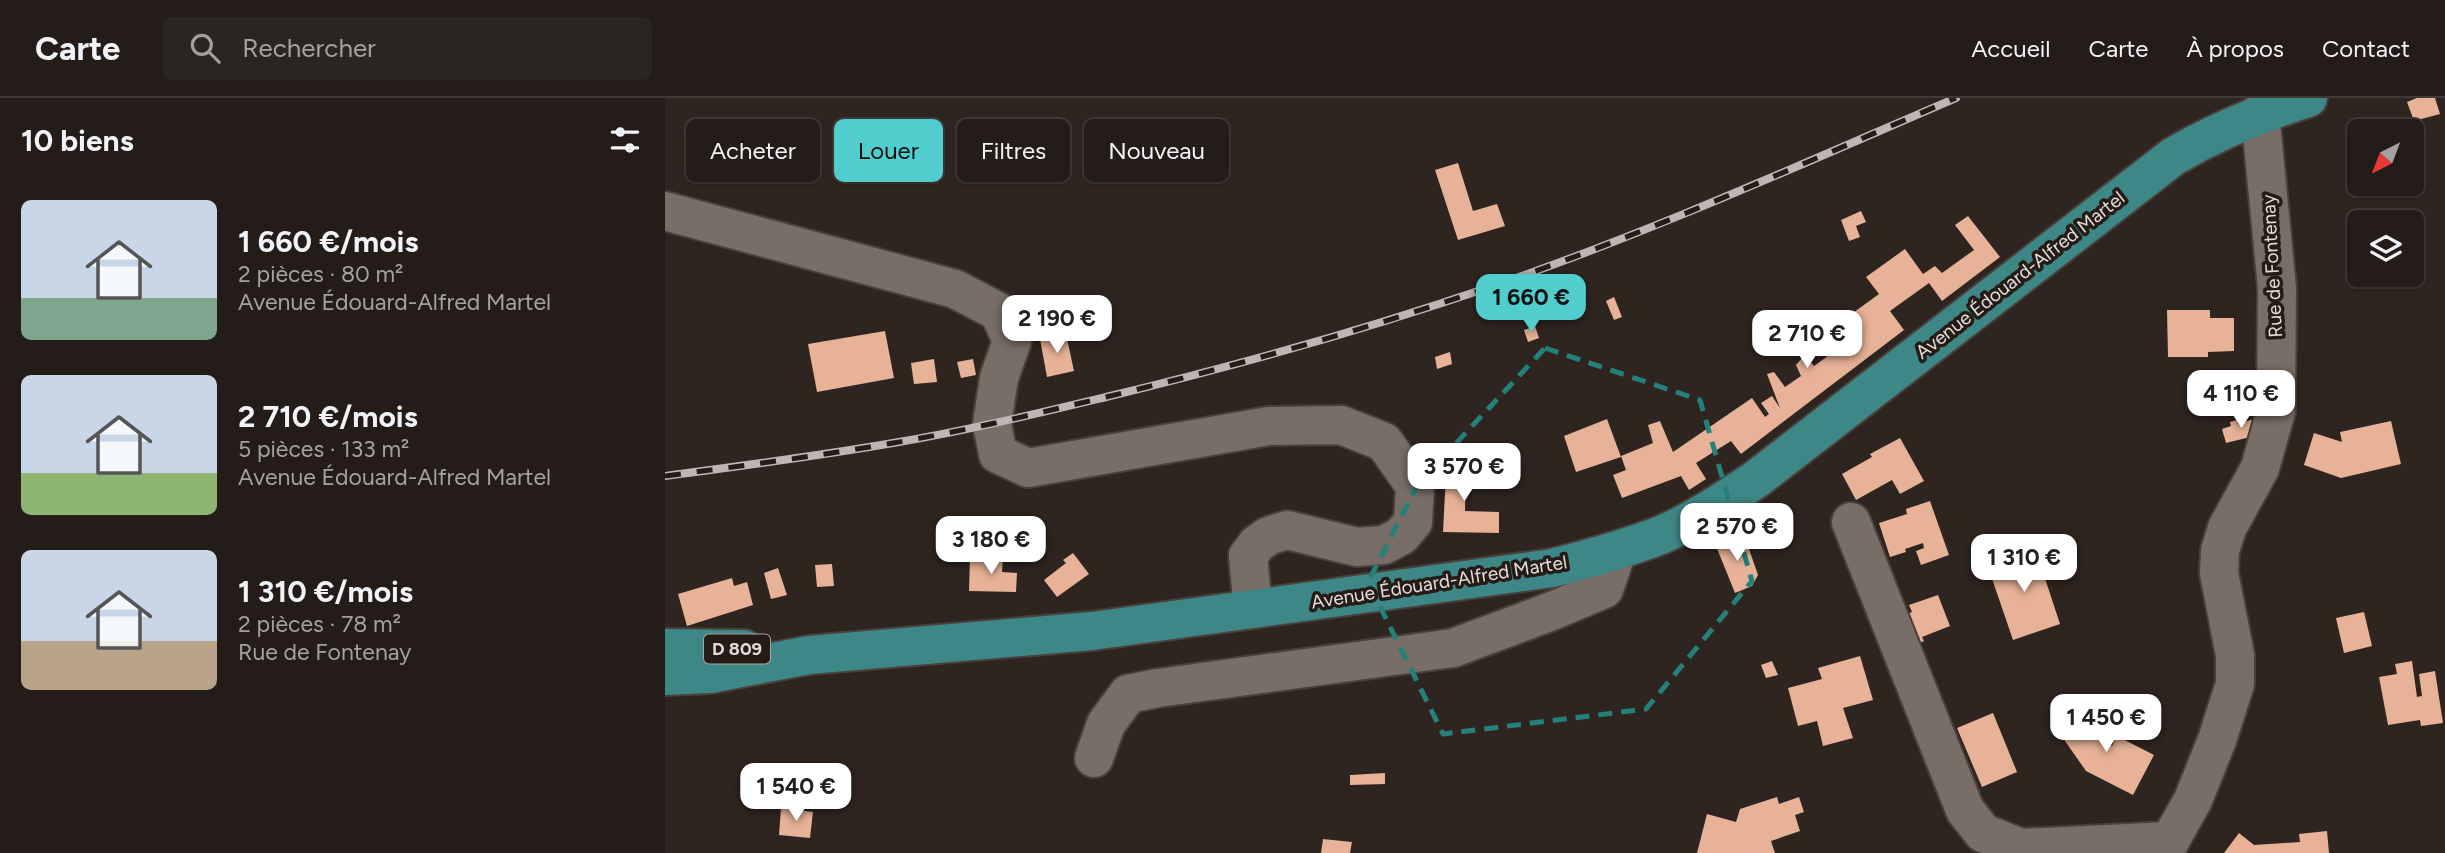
<!DOCTYPE html>
<html lang="fr">
<meta charset="utf-8">
<style>
body{margin:0;font-family:Figtree,sans-serif;background:#2b2521;color:#f1f3f6;height:100vh;display:flex;flex-direction:column;font-size:26px;white-space:nowrap}
*{box-sizing:border-box;margin:0}
p{font-size:23px;color:#a3a1a2}
.icon{flex:none;width:38px;height:38px;fill:none;stroke:currentColor;stroke-width:2;stroke-linecap:round;stroke-linejoin:round}
.map{position:relative;flex:1;overflow:hidden}
.sheet{display:flex;flex-direction:column;background:#231c18;width:665px}
.sheet>*{flex:none}
.banner{position:absolute;left:21px;top:21px;width:665px;height:63px;display:flex;gap:14px}
.needle{width:46px;rotate:222deg}
.controls{position:absolute;left:1682px;top:21px;display:grid;gap:14px}
.controls a{display:grid;place-items:center;width:77px;height:77px;border-radius:10px;background:#231c18;box-shadow:0 2px 5px #0004,0 0 0 2px #403a37;font-size:35px}
.price{position:absolute;translate:-50% -60px;padding:0 16px;border-radius:14px;background:#fff;color:#222;font-size:23px;line-height:46px;filter:drop-shadow(0 2px 4px #0008)}
.price::after{content:'';position:absolute;left:50%;top:42px;width:21px;height:16px;margin-left:-10px;background:inherit;clip-path:polygon(0 0,100% 0,50% 100%)}
.price.current{background:#52cdce;color:#111}
ul{padding:0;list-style:none}
li{display:flex;align-items:center;gap:21px;height:175px;padding:0 21px}
li span{display:grid;place-items:center;flex:none;width:196px;height:140px;border-radius:10px;color:#555}
li>.icon{margin-inline-start:auto}
span .icon{width:84px;height:84px;fill:#fffc;stroke-width:1}
li b{font-size:30px}
h2{display:flex;justify-content:space-between;align-items:center;height:84px;padding:0 21px;font-size:30px}
.chip{padding:0 24px;border-radius:10px;background:#231c18;box-shadow:0 2px 5px #0004,0 0 0 2px #403a37;font-size:24px;line-height:63px}
.chip.current{background:#52cdce;color:#111}
header{display:flex;align-items:center;gap:42px;box-sizing:border-box;height:98px;padding:0 35px;background:#231c18;border-bottom:2px solid #403a37}
header strong{font-size:33px}
nav{display:flex;gap:38px;margin-inline-start:auto;font-size:24px}
.search{width:490px;height:63px;background:#2b2521;display:flex;align-items:center;gap:18px;box-sizing:border-box;padding:0 24px;border-radius:10px;color:#a3a1a2;font-size:26px}
main{display:flex;flex:1;min-height:0}
.map>svg:first-child{display:block}
</style>
<header>
<strong>Carte</strong>
<div class="search"><svg class="icon" aria-label="search" viewBox="0 0 24 24"><circle cx="10" cy="10" r="6"/><path d="M15 15l6 6"/></svg>Rechercher</div>
<nav><a>Accueil</a><a>Carte</a><a>À propos</a><a>Contact</a></nav>
</header>
<main>
<section class="sheet">
<h2>10 biens<svg class="icon" aria-label="filters" viewBox="0 0 24 24"><path d="M4 7h16M4 17h16"/><circle cx="9" cy="7" r="2"/><circle cx="15" cy="17" r="2"/></svg></h2>
<ul>
<li><span style="background:linear-gradient(#c9d6e8 70%,#7fa58c 0)"><svg class="icon" aria-label="home" viewBox="0 0 24 24"><path d="M3 11l9-7 9 7M6 9v11h12V9"/></svg></span><div><b>1 660 €/mois</b><p>2 pièces · 80 m²</p><p>Avenue Édouard-Alfred Martel</p></div></li>
<li><span style="background:linear-gradient(#c9d6e8 70%,#8fb573 0)"><svg class="icon" aria-label="home" viewBox="0 0 24 24"><path d="M3 11l9-7 9 7M6 9v11h12V9"/></svg></span><div><b>2 710 €/mois</b><p>5 pièces · 133 m²</p><p>Avenue Édouard-Alfred Martel</p></div></li>
<li><span style="background:linear-gradient(#c9d6e8 65%,#b9a48a 0)"><svg class="icon" aria-label="home" viewBox="0 0 24 24"><path d="M3 11l9-7 9 7M6 9v11h12V9"/></svg></span><div><b>1 310 €/mois</b><p>2 pièces · 78 m²</p><p>Rue de Fontenay</p></div></li>
</ul>
</section>
<div class="map">
<svg width="1780" height="755" viewBox="0 0 1780 755">
<rect width="100%" height="100%" fill="#2f2520"/>
<!-- building -->
<g fill="#e7b297">
<path d="M 1752,0 L 1770,0 L 1775,16 L 1749,23 L 1742,4 Z"/>
<path d="M 793,65 L 808,113 L 832,106 L 840,128 L 793,142 L 770,72 Z"/>
<path d="M 1196,113 L 1201,124 L 1191,128 L 1195,139 L 1184,143 L 1176,122 Z"/>
<path d="M 1303,118 L 1335,159 L 1277,203 L 1264,185 L 1225,213 L 1239,232 L 1076,356 L 1066,343 L 1031,365 L 1041,381 L 1024,392 L 1016,378 L 957,400 L 948,377 L 961,372 L 956,358 L 988,345 L 983,327 L 995,323 L 1008,354 L 1087,300 L 1100,319 L 1104,316 L 1096,305 L 1107,298 L 1115,310 L 1102,276 L 1109,274 L 1120,289 L 1136,278 L 1131,267 L 1136,261 L 1144,262 L 1149,268 L 1174,250 L 1163,233 L 1214,196 L 1201,179 L 1240,151 L 1258,176 L 1270,168 L 1277,175 L 1309,152 L 1290,127 Z"/>
<path d="M 949,199 L 957,219 L 949,222 L 941,203 Z"/>
<path d="M 1502,212 L 1545,212 L 1545,220 L 1569,220 L 1569,253 L 1543,254 L 1543,259 L 1503,259 Z"/>
<path d="M 870,228 L 874,240 L 863,244 L 859,232 Z"/>
<path d="M 220,233 L 229,280 L 152,294 L 143,246 Z"/>
<path d="M 401,236 L 409,273 L 382,279 L 375,241 Z"/>
<path d="M 785,254 L 787,266 L 772,271 L 770,259 Z"/>
<path d="M 269,261 L 272,284 L 249,286 L 246,265 Z"/>
<path d="M 308,261 L 311,277 L 296,280 L 292,264 Z"/>
<path d="M 1595,319 L 1593,337 L 1561,345 L 1557,331 L 1566,328 L 1565,324 L 1572,322 L 1573,326 Z"/>
<path d="M 942,321 L 956,359 L 911,374 L 899,338 Z"/>
<path d="M 1726,323 L 1736,366 L 1676,380 L 1639,367 L 1649,335 L 1677,344 L 1675,334 Z"/>
<path d="M 1235,340 L 1259,383 L 1235,396 L 1227,382 L 1191,402 L 1177,376 L 1207,359 L 1205,356 Z"/>
<path d="M 782,357 L 801,357 L 800,413 L 834,414 L 834,435 L 778,434 Z"/>
<path d="M 1265,403 L 1284,457 L 1256,467 L 1251,453 L 1259,450 L 1258,445 L 1240,451 L 1241,454 L 1225,459 L 1214,425 L 1242,416 L 1241,411 Z"/>
<path d="M 1064,434 L 1074,450 L 1084,451 L 1093,477 L 1087,488 L 1070,495 L 1049,443 Z"/>
<path d="M 1370,450 L 1395,526 L 1348,542 L 1322,466 Z"/>
<path d="M 408,455 L 424,476 L 392,499 L 379,482 L 401,465 L 398,462 Z"/>
<path d="M 305,459 L 338,459 L 337,474 L 352,475 L 351,494 L 304,493 Z"/>
<path d="M 167,466 L 169,488 L 152,489 L 150,467 Z"/>
<path d="M 113,470 L 122,497 L 106,501 L 99,475 Z"/>
<path d="M 67,480 L 69,488 L 82,484 L 88,507 L 22,528 L 13,496 Z"/>
<path d="M 1273,497 L 1285,528 L 1257,539 L 1259,543 L 1245,549 L 1233,519 L 1247,514 L 1244,507 Z"/>
<path d="M 1699,514 L 1707,548 L 1679,555 L 1671,520 Z"/>
<path d="M 1195,558 L 1208,602 L 1178,610 L 1188,640 L 1158,648 L 1152,623 L 1133,628 L 1123,590 L 1157,581 L 1153,570 Z"/>
<path d="M 1107,563 L 1113,577 L 1101,580 L 1096,567 Z"/>
<path d="M 1747,563 L 1752,599 L 1757,598 L 1754,576 L 1770,573 L 1778,625 L 1756,628 L 1755,622 L 1723,627 L 1714,579 L 1732,576 L 1730,566 Z"/>
<path d="M 1424,612 L 1441,638 L 1441,645 L 1447,648 L 1452,638 L 1489,657 L 1468,697 L 1421,673 L 1393,633 Z"/>
<path d="M 1328,615 L 1352,674 L 1317,689 L 1292,630 Z"/>
<path d="M 720,675 L 720,686 L 685,687 L 685,677 Z"/>
<path d="M 1112,699 L 1114,706 L 1134,699 L 1139,714 L 1130,717 L 1135,733 L 1106,743 L 1110,755 L 1032,755 L 1042,716 L 1071,724 L 1075,711 Z"/>
<path d="M 116,710 L 148,714 L 145,740 L 114,737 Z"/>
<path d="M 1662,733 L 1664,755 L 1559,755 L 1574,735 L 1589,747 L 1635,744 L 1634,736 Z"/>
<path d="M 658,741 L 687,744 L 685,755 L 656,755 Z"/>
</g>
<g fill="none" stroke-linecap="round" stroke-linejoin="round">
<defs>
<g id="minor">
<path d="M 0,113 L 290,191 L 334,214 L 347,243 L 334,280 L 327,326 L 333,356 L 363,370 L 604,328 L 676,327 L 719,344 L 750,388 L 748,424 L 736,438 L 719,447 L 692,449 L 622,432 L 603,438 L 592,446 L 583,458 L 588,511"/>
<path d="M 1186,424 L 1300,712 L 1318,735 L 1356,750 L 1505,743"/>
<path d="M 429,660 L 441,626 L 463,596 L 493,590 L 788,550 L 887,513 L 939,491 L 952,453"/>
<path d="M 1498,755 L 1528,702 L 1552,642 L 1570,586 L 1570,557 L 1554,475 L 1555,453 L 1562,430 L 1595,370 L 1611,313 L 1612,190 L 1595,15"/>
</g>
<g id="major">
<path d="M 0,550 L 79,551"/>
<path d="M 0,578 L 45,576 L 144,557 L 427,533 L 887,470 C 923,461 960,451 996,437 C 1029,423 1060,402 1090,382 L 1509,58 C 1552,33 1596,15 1643,0"/>
</g>
</defs>
<!-- minor casing -->
<use href="#minor" stroke="#48403c" stroke-width="42"/>
<!-- major casing -->
<use href="#major" stroke="#48403c" stroke-width="42"/>
<!-- minor -->
<use href="#minor" stroke="#796d67" stroke-width="38"/>
<!-- major -->
<use href="#major" stroke="#3d8886" stroke-width="38"/>
<defs>
<path id="rail" d="M 0,378 C 76,368 153,358 228,345 C 300,333 370,316 441,299 C 570,268 699,232 825,189 C 984,135 1137,66 1291,0"/>
</defs>
<!-- rail casing -->
<use href="#rail" stroke="#bdb6b2" stroke-width="8"/>
<!-- rail -->
<use href="#rail" stroke="#251c17" stroke-width="5" stroke-dasharray="16" stroke-linecap="butt"/>
</g>
<!-- marked area -->
<path fill="none" stroke="#248079" stroke-width="5" stroke-dasharray="14 9" stroke-linejoin="round" d="M 880,250 L 1035,302 L 1087,483 L 981,611 L 778,636 L 703,484 L 753,386 Z"/>
<g text-anchor="middle" dominant-baseline="central" stroke-width="7" stroke-linejoin="round" paint-order="stroke">
<!-- shield labels -->
<rect fill="#251c17" stroke="#aaa39f" stroke-width="2" x="39" y="536.5" width="66" height="29" rx="5"/>
<g font-size="18" font-weight="bold" fill="#e3ddd9">
<text x="72" y="551">D 809</text>
</g>
<!-- street labels -->
<g font-size="19" fill="#e3ddd9" stroke="#251c17">
<text transform="translate(1607 168) rotate(-93)">Rue de Fontenay</text>
<text transform="translate(1355 177) rotate(-38)">Avenue Édouard-Alfred Martel</text>
<text transform="translate(774 484) rotate(-9)">Avenue Édouard-Alfred Martel</text>
</g>
</g>
</svg>
<div class="controls">
<a><svg class="needle" viewBox="-14 -14 28 28"><path d="M0-13l5 13h-10z" fill="#e53935"/><path d="M0 13l5-13h-10z" fill="#a3a1a2"/></svg></a>
<a><svg class="icon" aria-label="layers" viewBox="0 0 24 24"><path d="M12 4l9 5-9 5-9-5zM3 14l9 5 9-5"/></svg></a>
</div>
<b class="price current" style="left:866px;top:236px">1 660 €</b>
<b class="price" style="left:392px;top:257px">2 190 €</b>
<b class="price" style="left:1142px;top:272px">2 710 €</b>
<b class="price" style="left:1576px;top:332px">4 110 €</b>
<b class="price" style="left:799px;top:405px">3 570 €</b>
<b class="price" style="left:1072px;top:465px">2 570 €</b>
<b class="price" style="left:326px;top:478px">3 180 €</b>
<b class="price" style="left:1359px;top:496px">1 310 €</b>
<b class="price" style="left:1441px;top:656px">1 450 €</b>
<b class="price" style="left:131px;top:725px">1 540 €</b>
<div class="banner">
<a class="chip">Acheter</a>
<a class="chip current">Louer</a>
<a class="chip">Filtres</a>
<a class="chip">Nouveau</a>
</div>
</div>
</main>
